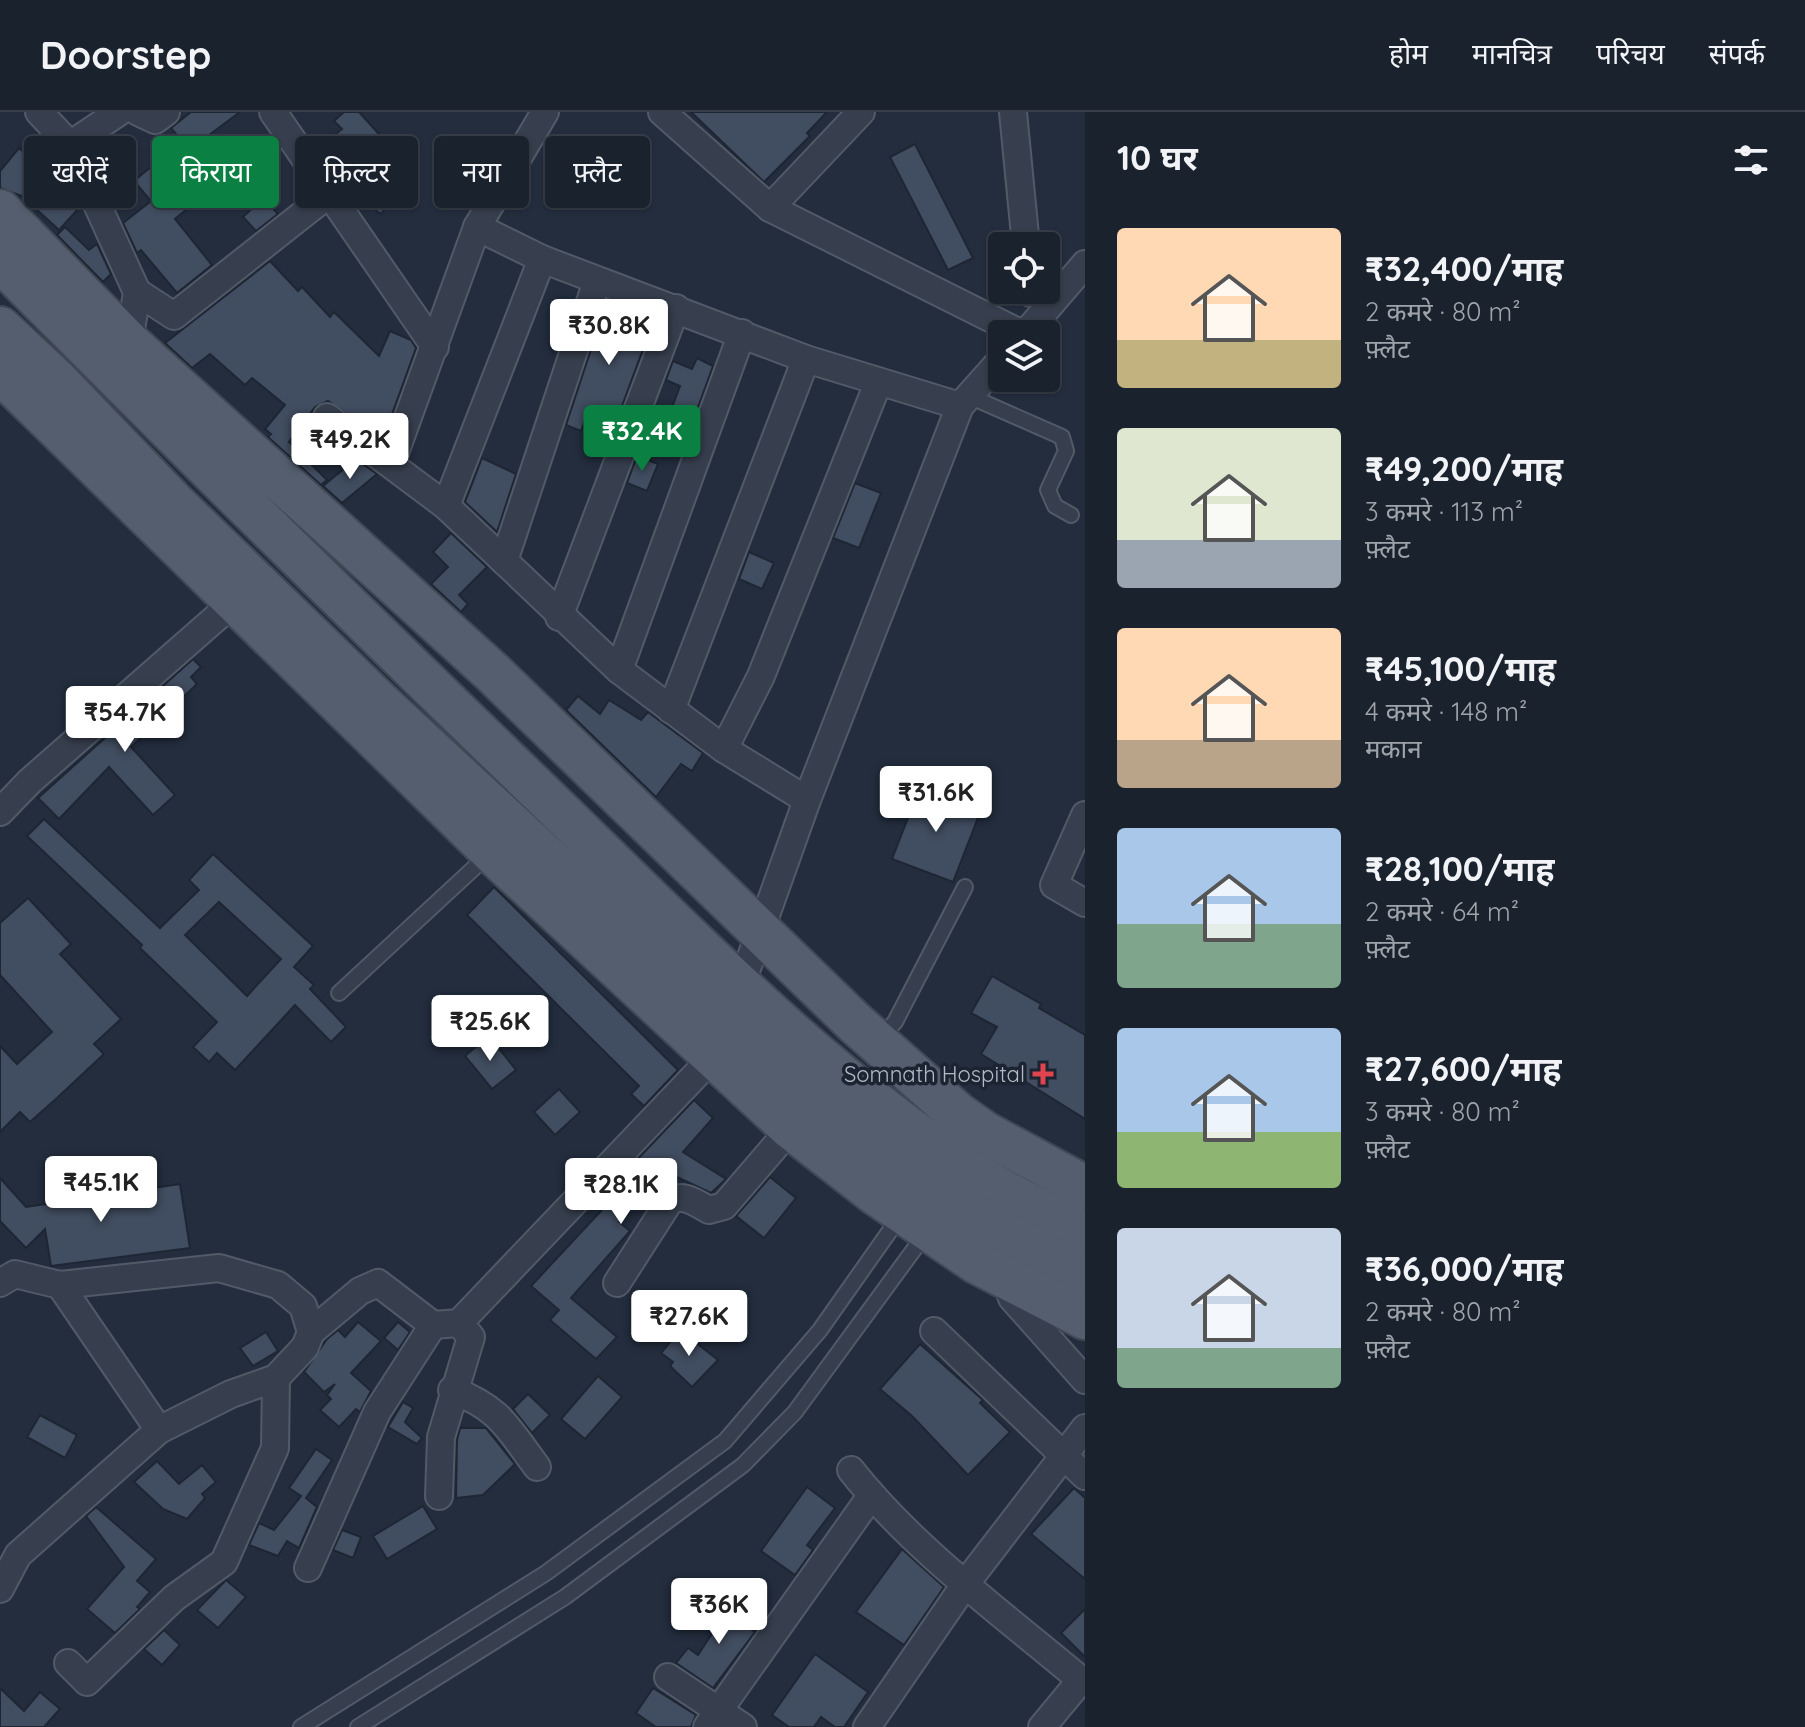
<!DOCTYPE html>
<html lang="hi">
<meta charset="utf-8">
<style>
body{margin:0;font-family:Quicksand,"Noto Sans Devanagari",sans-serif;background:#232a36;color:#f1f3f6;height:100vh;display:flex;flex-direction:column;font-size:30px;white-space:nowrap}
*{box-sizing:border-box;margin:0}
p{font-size:26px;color:#9fa4aa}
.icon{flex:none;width:44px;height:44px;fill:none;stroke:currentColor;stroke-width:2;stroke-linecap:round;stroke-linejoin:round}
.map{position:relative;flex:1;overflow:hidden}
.drawer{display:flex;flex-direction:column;background:#1a222e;width:720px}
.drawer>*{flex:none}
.top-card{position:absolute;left:24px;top:24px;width:760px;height:72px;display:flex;gap:16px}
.buttons{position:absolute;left:988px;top:120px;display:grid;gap:16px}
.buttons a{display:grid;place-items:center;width:72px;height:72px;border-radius:8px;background:#1a222e;box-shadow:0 2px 6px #0004,0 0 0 2px #383f4a;font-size:40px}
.price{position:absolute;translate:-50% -68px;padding:0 18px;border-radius:8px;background:#fff;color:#222;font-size:26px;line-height:52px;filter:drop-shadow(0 2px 4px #0008)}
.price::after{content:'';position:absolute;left:50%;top:48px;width:24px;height:18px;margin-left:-12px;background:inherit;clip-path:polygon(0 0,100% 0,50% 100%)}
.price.selected{background:#0b8043;color:#fff}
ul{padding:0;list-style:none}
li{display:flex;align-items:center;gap:24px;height:200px;padding:0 32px}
li span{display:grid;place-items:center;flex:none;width:224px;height:160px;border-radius:8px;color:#555}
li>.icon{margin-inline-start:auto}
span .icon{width:96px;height:96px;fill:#fffc;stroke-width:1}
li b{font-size:34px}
h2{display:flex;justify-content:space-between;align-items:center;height:96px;padding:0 32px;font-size:34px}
.chip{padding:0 28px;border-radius:8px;background:#1a222e;box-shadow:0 2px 6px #0004,0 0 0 2px #383f4a;font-size:28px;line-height:72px}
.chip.selected{background:#0b8043;color:#fff}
header{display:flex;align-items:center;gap:48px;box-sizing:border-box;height:112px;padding:0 40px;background:#1a222e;border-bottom:2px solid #383f4a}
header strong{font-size:38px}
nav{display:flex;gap:44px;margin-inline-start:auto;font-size:28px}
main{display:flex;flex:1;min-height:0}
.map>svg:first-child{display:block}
</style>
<header>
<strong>Doorstep</strong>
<nav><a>होम</a><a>मानचित्र</a><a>परिचय</a><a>संपर्क</a></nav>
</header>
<main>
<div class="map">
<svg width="1085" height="1615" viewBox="0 0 1085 1615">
<rect width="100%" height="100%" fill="#232d3e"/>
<!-- building -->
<g fill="#414d60" stroke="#1e2634" stroke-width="2" fill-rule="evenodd">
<path d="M 191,0 L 240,0 L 189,38 L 171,16 Z"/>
<path d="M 344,0 L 359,0 L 396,41 L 399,38 L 418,52 L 381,102 L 356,85 L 353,88 L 318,37 L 342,17 L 334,9 Z"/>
<path d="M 691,0 L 827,0 L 807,21 L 810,24 L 764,70 Z"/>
<path d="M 915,32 L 973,146 L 948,158 L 890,45 Z"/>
<path d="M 19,36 L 78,89 L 80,95 L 59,118 L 22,84 L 0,76 L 0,59 Z"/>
<path d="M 169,40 L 205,82 L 175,107 L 212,153 L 177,181 L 141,138 L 137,141 L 123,111 L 151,89 L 134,69 Z"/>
<path d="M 263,86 L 278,102 L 256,119 L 243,105 Z"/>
<path d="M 65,115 L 89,138 L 97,132 L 111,162 L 103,170 L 57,123 Z"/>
<path d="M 270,149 L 298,179 L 302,175 L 330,205 L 334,200 L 379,244 L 390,219 L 411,228 L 416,236 L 383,327 L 328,289 L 315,295 L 289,330 L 327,368 L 321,373 L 268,325 L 271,322 L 265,317 L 285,293 L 252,266 L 245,273 L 210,242 L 192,256 L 165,231 Z"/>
<path d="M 607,189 L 648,204 L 637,234 L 643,237 L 615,313 L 587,303 L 581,319 L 566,313 Z"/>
<path d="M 697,246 L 713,254 L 690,317 L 667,309 L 680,274 L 666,268 L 673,249 L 692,257 Z"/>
<path d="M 637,344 L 658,352 L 647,379 L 627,371 Z"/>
<path d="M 482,346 L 516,362 L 497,420 L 465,390 Z"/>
<path d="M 356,347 L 377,362 L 342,391 L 323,374 Z"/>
<path d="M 855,371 L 881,381 L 859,436 L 833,426 Z"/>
<path d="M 451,421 L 487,455 L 459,483 L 468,492 L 461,500 L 431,472 L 448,455 L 433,440 Z"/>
<path d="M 749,440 L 774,451 L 762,477 L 739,467 Z"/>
<path d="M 193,547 L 201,555 L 191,565 L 197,572 L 131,635 L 175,683 L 153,703 L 109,655 L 59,707 L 38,686 Z"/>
<path d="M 578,584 L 600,602 L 609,588 L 641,608 L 648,600 L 703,641 L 692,659 L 681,652 L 656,685 L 566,598 Z"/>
<path d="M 920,675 L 981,698 L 953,770 L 892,747 Z"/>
<path d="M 44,707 L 160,816 L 199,778 L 189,768 L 213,742 L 313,834 L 294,855 L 314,873 L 310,877 L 346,915 L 331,930 L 295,893 L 235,958 L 217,941 L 209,950 L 193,935 L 217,910 L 140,836 L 142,833 L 27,724 ZM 219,790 L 281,847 L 247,884 L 185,823 Z"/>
<path d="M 494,775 L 678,958 L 644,994 L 631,982 L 639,974 L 467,803 Z"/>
<path d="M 28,786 L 71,832 L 60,842 L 121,907 L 94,932 L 104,942 L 57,986 L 30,1010 L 20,1000 L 0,1020 L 0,934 L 17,952 L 52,920 L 0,863 L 0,811 Z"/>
<path d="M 992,864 L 1041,892 L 1039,896 L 1085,923 L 1085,1007 L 981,942 L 997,915 L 971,901 Z"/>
<path d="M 489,924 L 516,958 L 492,977 L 465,944 Z"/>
<path d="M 559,977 L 580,1000 L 555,1023 L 534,1000 Z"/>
<path d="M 694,988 L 713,1006 L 683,1040 L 726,1067 L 711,1081 L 664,1059 L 619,1110 L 630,1119 L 571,1186 L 617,1225 L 596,1247 L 550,1208 L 559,1198 L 531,1174 L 613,1086 L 606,1080 Z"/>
<path d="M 770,1065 L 796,1086 L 764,1126 L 736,1104 Z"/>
<path d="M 0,1066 L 26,1095 L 180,1072 L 190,1136 L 51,1154 L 45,1117 L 26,1136 L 0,1109 Z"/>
<path d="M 358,1210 L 381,1229 L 351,1261 L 371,1279 L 360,1300 L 356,1297 L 339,1315 L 320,1298 L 331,1287 L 327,1283 L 335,1272 L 324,1280 L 304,1260 L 327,1227 L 338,1218 L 345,1225 Z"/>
<path d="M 398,1210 L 410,1220 L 398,1238 L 384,1226 Z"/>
<path d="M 680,1218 L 718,1248 L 692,1275 L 670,1254 L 673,1250 L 661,1241 Z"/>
<path d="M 266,1220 L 278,1239 L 253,1254 L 240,1236 Z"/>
<path d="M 920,1232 L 983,1288 L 980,1291 L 1010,1320 L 968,1363 L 912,1304 L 880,1277 Z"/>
<path d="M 598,1264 L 622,1285 L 585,1327 L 561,1307 Z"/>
<path d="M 528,1282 L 550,1303 L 532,1321 L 513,1297 Z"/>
<path d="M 403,1290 L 413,1296 L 405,1310 L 422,1326 L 417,1332 L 388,1315 Z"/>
<path d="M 40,1303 L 77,1323 L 65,1346 L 27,1325 Z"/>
<path d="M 460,1316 L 486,1316 L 515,1352 L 483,1383 L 456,1386 L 457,1328 Z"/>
<path d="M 316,1337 L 332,1348 L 306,1386 L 317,1395 L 299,1436 L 287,1429 L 278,1444 L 249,1433 L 259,1411 L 274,1418 L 301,1384 L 289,1376 Z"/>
<path d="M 157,1349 L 179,1372 L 202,1353 L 216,1370 L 202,1382 L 205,1386 L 187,1407 L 163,1397 L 134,1370 Z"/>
<path d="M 807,1375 L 835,1396 L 807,1433 L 813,1438 L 795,1463 L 761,1439 Z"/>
<path d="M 1074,1376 L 1085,1386 L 1085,1467 L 1031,1422 Z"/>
<path d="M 423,1394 L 437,1417 L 387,1447 L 373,1424 Z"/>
<path d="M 96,1395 L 156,1447 L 137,1469 L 150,1480 L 137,1495 L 140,1497 L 115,1521 L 87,1497 L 124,1455 L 86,1404 Z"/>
<path d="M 342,1418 L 361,1425 L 353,1446 L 333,1438 Z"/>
<path d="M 902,1437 L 944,1475 L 904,1533 L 856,1500 Z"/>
<path d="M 226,1468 L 246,1485 L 218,1516 L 197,1498 Z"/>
<path d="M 720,1487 L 750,1507 L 745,1513 L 755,1520 L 713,1576 L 676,1551 L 688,1536 L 698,1543 L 720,1509 L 710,1502 Z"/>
<path d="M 1085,1497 L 1085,1545 L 1061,1521 Z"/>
<path d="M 164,1518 L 180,1533 L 162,1553 L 144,1537 Z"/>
<path d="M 815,1542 L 868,1580 L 844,1615 L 835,1615 L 821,1605 L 814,1615 L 789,1615 L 772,1603 Z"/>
<path d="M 0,1576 L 24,1599 L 40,1580 L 60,1597 L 44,1615 L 0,1615 Z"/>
<path d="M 653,1576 L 696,1603 L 691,1615 L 656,1615 L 636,1601 Z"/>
</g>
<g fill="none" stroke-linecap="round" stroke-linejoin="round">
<defs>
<g id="service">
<path d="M 969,284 L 1062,325 L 1066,339 L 1048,378 L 1055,394 L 1071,403"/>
<path d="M 339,881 L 488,743"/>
<path d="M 879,927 L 895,910 L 965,775"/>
<path d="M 301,1615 L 546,1461 L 725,1329 L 820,1218 L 901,1103"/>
<path d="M 358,1615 L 565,1485 L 743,1353 L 795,1300 L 926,1121"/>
</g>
<g id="minor">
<path d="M 39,0 L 70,33 L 119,0"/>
<path d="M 138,0 L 155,8 L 166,0"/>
<path d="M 273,0 L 435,235"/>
<path d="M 662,0 L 770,96 L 1022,222"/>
<path d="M 1013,0 L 1026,134"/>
<path d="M 70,33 L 137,180 L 129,231"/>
<path d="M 770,96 L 861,0"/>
<path d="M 477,115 L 542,147 L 806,247 L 960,294"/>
<path d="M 1030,178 L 1030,181"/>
<path d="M 137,180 L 174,204 L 330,81"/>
<path d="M 1025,222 L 1085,152"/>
<path d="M 327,305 L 446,394 L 619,558 L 724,637 L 807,688"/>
<path d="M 391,352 L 477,115 L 545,0"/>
<path d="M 446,394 L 542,147"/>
<path d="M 504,449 L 597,169"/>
<path d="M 559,505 L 676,196"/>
<path d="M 619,558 L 742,221"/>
<path d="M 671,598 L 806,247"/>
<path d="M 724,637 L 761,564 L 878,271"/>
<path d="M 0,700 L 30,669 L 233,491"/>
<path d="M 1085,703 L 1054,773 L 1085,791"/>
<path d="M 736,887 L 807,688 L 960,294 L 1002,247"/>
<path d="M 1005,1168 L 1012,1186 L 1085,1268"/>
<path d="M 0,1171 L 15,1162 L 60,1173 L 219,1156 L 278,1173 L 303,1194 L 311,1220 L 305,1235 L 276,1266 L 231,1282 L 159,1318 L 18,1443 L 0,1477"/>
<path d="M 617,1171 L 669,1090 C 682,1080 696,1091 709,1098 L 724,1094 L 791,1016"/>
<path d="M 60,1173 L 159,1318"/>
<path d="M 934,1219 L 1085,1364"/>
<path d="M 311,1220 L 360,1179 L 378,1171 L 433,1213 L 459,1211 L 712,946 L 719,931"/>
<path d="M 452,1278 C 501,1297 507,1315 537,1355"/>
<path d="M 851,1358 C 913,1437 1004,1503 1081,1568 L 1042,1615"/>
<path d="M 439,1384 L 441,1325 L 471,1225 L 459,1211"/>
<path d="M 308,1456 L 377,1300 L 433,1213"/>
<path d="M 68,1551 L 87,1570 L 174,1486 L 224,1450 L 275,1336 L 276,1266"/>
<path d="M 668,1565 L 743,1615"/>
<path d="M 707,1615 L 871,1384"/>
<path d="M 867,1615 L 966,1471 L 1085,1316"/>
</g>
<g id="primary">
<path d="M 0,99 L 129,231 L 493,561 L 854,910 L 958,1002 L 985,1021 L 1085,1075"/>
<path d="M 0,148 C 179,329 361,507 544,684 C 683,818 818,962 981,1066 C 1014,1087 1050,1103 1085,1120"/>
<path d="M 0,216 L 57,269 L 173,390 L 381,592 L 802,981 L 966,1100 L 1085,1163"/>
<path d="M 0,260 L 492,740 L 791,1016 L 876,1082 L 976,1150 L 1085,1206"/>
</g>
</defs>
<!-- service casing -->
<use href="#service" stroke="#525a68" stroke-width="18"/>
<!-- minor casing -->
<use href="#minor" stroke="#525a68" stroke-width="30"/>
<!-- primary casing -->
<use href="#primary" stroke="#404856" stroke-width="46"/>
<!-- service -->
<use href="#service" stroke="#373f4e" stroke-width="14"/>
<!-- minor -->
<use href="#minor" stroke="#373f4e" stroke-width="26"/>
<!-- primary -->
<use href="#primary" stroke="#545e6e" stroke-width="42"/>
</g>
<!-- markers -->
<path fill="#e0444e" stroke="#1c2432" stroke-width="3" d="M1039 950h8v8h8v8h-8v8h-8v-8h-8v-8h8z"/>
<g text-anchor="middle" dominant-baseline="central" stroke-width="7" stroke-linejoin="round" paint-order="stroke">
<!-- poi labels -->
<g font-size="22" fill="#b2bac9" stroke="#1c2432" text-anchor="end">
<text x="1025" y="962">Somnath Hospital</text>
</g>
</g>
</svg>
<div class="buttons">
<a><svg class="icon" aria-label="locate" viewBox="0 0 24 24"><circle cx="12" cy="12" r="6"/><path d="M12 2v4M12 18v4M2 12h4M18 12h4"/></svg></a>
<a><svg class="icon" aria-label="layers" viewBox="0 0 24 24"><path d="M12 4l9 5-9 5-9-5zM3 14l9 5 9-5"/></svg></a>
</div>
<b class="price" style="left:609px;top:255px">₹30.8K</b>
<b class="price selected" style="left:642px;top:361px">₹32.4K</b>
<b class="price" style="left:350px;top:369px">₹49.2K</b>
<b class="price" style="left:125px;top:642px">₹54.7K</b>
<b class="price" style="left:936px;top:722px">₹31.6K</b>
<b class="price" style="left:490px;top:951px">₹25.6K</b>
<b class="price" style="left:101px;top:1112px">₹45.1K</b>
<b class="price" style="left:621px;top:1114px">₹28.1K</b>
<b class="price" style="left:689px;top:1246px">₹27.6K</b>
<b class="price" style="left:719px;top:1534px">₹36K</b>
<div class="top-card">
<a class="chip">खरीदें</a>
<a class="chip selected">किराया</a>
<a class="chip">फ़िल्टर</a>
<a class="chip">नया</a>
<a class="chip">फ़्लैट</a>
</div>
</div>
<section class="drawer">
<h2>10 घर<svg class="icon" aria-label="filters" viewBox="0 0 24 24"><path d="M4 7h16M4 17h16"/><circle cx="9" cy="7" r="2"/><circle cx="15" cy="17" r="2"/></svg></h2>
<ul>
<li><span style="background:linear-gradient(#ffd9b3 70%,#c2b280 0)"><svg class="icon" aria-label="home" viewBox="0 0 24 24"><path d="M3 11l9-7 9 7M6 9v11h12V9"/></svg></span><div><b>₹32,400/माह</b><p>2 कमरे · 80 m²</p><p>फ़्लैट</p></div></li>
<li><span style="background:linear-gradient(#dfe7d0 70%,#9aa5b1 0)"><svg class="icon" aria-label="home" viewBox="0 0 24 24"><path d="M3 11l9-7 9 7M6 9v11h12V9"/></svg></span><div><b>₹49,200/माह</b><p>3 कमरे · 113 m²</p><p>फ़्लैट</p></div></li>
<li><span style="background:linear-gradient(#ffd9b3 70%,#b9a48a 0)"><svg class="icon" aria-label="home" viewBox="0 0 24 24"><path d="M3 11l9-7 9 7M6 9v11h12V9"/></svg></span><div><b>₹45,100/माह</b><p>4 कमरे · 148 m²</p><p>मकान</p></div></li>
<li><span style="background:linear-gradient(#a9c7e8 60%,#7fa58c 0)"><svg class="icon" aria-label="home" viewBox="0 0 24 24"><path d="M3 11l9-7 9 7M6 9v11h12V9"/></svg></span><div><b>₹28,100/माह</b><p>2 कमरे · 64 m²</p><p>फ़्लैट</p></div></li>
<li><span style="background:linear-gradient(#a9c7e8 65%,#8fb573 0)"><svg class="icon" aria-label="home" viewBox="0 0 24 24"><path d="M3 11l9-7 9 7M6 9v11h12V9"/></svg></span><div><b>₹27,600/माह</b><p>3 कमरे · 80 m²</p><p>फ़्लैट</p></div></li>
<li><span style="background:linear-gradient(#c9d6e8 75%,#7fa58c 0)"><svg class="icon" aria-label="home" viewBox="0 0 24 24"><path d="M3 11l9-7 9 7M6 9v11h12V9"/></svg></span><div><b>₹36,000/माह</b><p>2 कमरे · 80 m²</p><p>फ़्लैट</p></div></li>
</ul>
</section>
</main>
